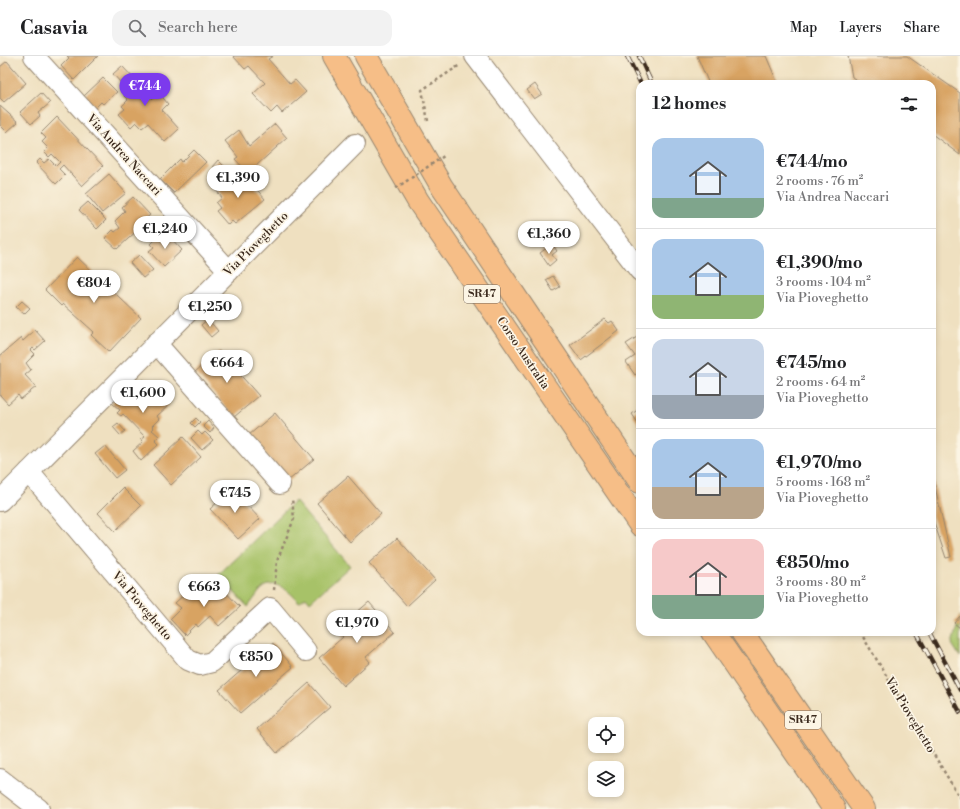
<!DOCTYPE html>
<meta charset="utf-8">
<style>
body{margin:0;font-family:"Libre Bodoni",serif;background:#f2f2f2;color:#202124;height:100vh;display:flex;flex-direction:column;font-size:15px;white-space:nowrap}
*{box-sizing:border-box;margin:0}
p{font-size:13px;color:#757577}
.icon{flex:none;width:22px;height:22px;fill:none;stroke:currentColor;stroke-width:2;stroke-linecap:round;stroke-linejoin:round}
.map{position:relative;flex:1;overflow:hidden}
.details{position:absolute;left:636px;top:24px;width:300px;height:556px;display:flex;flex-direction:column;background:#fff;border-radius:12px;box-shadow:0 2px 6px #0003}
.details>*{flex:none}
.fabs{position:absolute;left:588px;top:661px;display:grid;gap:8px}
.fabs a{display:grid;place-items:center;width:36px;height:36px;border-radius:8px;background:#fff;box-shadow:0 2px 6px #0003;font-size:20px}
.price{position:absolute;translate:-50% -34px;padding:0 9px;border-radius:14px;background:#fff;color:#222;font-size:13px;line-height:26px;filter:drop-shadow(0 1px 2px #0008)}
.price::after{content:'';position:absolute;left:50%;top:24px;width:12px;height:9px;margin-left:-6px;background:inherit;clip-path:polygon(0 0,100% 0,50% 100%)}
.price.selected{background:#7c3aed;color:#fff}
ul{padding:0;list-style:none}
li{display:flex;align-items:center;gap:12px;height:100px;padding:0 16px}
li+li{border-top:1px solid #e0e0e0}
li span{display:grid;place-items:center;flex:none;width:112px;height:80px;border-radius:12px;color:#555}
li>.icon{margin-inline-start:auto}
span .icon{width:48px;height:48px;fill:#fffc;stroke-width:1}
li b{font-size:17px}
h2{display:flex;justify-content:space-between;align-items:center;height:48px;padding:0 16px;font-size:17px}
header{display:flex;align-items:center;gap:24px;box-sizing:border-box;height:56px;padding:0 20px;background:#fff;border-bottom:1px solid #e0e0e0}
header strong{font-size:19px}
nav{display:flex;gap:22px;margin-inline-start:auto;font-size:14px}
.search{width:280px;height:36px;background:#f2f2f2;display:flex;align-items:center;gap:10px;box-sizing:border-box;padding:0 14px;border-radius:12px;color:#757577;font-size:15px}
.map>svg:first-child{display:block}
</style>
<header>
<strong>Casavia</strong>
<div class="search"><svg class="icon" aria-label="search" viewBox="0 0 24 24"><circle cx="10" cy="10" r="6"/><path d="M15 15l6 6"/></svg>Search here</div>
<nav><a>Map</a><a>Layers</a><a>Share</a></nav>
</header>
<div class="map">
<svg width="960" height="753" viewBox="0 0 960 753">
<rect width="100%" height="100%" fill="#fcf5e5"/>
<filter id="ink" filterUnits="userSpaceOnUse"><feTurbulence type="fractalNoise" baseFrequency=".025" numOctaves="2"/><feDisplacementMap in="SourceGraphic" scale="8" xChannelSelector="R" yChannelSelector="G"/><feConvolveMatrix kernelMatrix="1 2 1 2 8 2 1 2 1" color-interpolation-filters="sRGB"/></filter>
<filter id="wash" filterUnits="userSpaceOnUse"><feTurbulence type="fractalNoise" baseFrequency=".012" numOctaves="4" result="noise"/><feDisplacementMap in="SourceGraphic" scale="16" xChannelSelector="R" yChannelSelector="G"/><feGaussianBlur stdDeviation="0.9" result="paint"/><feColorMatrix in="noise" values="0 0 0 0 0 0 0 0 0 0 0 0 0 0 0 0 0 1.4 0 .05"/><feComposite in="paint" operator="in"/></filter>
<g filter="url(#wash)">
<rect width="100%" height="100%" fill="#efe0c0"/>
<!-- green -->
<g fill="#a7c268" stroke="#717643">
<path d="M 295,445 L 350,510 L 310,546 L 306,541 L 299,546 C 289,535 273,519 259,536 C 255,541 252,546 248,551 L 218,519 Z"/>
<path d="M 960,560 L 960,601 L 952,588 Z"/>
</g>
<g id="blocks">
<!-- building -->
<g fill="#d8a362">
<path d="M 67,0 L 98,0 L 74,24 L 61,10 L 69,2 Z"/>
<path d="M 233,0 L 273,0 L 268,3 L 290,28 L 295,24 L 306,36 L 282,57 L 277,51 L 271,57 L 253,38 L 265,27 L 249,10 L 245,13 Z"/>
<path d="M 697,0 L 766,0 L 778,28 L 709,28 Z"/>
<path d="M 848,0 L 907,0 L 960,37 L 960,99 L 932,78 L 932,28 L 862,28 L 852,21 Z"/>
<path d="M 7,5 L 26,27 L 4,46 L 0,42 L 0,11 Z"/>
<path d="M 122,10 L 153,43 L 159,37 L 168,48 L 162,54 L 179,73 L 165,86 L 148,67 L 142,72 L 136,66 L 131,71 L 119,58 L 125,53 L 122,50 L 128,44 L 124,40 L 129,36 L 113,18 Z"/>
<path d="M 103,22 L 117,36 L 103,48 L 101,46 L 95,52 L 84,40 Z"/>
<path d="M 535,28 L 542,38 L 534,43 L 527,34 Z"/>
<path d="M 41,37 L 50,47 L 38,57 L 40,60 L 31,68 L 20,56 Z"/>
<path d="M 0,50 L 18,66 L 7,76 L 0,69 Z"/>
<path d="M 57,61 L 103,110 L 82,130 L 63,109 L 59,113 L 65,119 L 56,128 L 36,107 L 40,103 L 44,107 L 49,103 L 56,110 L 60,106 L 52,98 L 49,101 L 44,96 L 48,92 L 42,86 L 46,82 L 41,77 Z"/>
<path d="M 275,68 L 287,82 L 248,117 L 235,103 L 238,101 L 225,85 L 239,74 L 249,90 Z"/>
<path d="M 194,94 L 206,106 L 174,137 L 160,123 L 180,103 L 182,106 Z"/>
<path d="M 218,104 L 226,112 L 219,118 L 212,111 Z"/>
<path d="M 241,115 L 265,143 L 235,168 L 232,165 L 228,169 L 216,155 L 220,152 L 216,147 L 222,142 L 217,135 Z"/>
<path d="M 109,118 L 126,137 L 102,157 L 86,138 Z"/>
<path d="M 133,141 L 150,159 L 137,170 L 140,172 L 117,193 L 105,182 L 113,174 L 115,176 L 120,172 L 115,165 L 125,155 L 122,151 Z"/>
<path d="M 88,146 L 106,164 L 97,173 L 79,154 Z"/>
<path d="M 167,178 L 182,194 L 164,211 L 149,195 L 154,191 L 151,188 L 160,179 L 162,182 Z"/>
<path d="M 552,188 L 557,195 L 552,199 L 556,204 L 549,210 L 540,197 Z"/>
<path d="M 139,199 L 153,214 L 143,222 L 130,207 Z"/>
<path d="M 77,201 L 141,262 L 109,296 L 91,279 L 94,276 L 63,248 L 61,250 L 45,234 Z"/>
<path d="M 553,220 L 560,231 L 553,235 L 546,224 Z"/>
<path d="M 22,245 L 30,252 L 24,258 L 16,251 Z"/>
<path d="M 208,263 L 218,275 L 211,281 L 201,269 Z"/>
<path d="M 605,263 L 609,267 L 612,265 L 619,275 L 581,304 L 570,289 Z"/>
<path d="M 35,274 L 45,285 L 35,294 L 33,292 L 31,294 L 35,298 L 26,307 L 31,314 L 25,319 L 36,331 L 21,343 L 18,339 L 8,348 L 0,339 L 0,300 L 21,282 L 23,285 Z"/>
<path d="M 637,281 L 640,285 L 640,315 L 635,319 L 626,306 L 635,300 L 626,288 Z"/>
<path d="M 219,295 L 259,340 L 234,361 L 195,316 Z"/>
<path d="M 143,323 L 169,349 L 157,360 L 159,363 L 152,370 L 154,372 L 152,374 L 159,380 L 155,384 L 159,388 L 141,405 L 133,395 L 143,386 L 141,384 L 145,381 L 123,358 L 121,360 L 117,357 L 120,354 L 112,347 L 121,338 L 125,342 Z"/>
<path d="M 640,352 L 640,370 L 632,358 Z"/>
<path d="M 275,357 L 314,403 L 288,425 L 249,379 Z"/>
<path d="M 196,362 L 200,366 L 195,371 L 191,367 Z"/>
<path d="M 208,365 L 214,372 L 210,377 L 203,370 Z"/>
<path d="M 118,367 L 125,375 L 120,379 L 113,371 Z"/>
<path d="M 198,375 L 202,379 L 205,376 L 213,384 L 202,394 L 191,382 Z"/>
<path d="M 183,381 L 201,401 L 171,429 L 153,409 Z"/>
<path d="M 105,390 L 125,414 L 115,422 L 95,398 Z"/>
<path d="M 348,420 L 381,458 L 350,486 L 317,447 Z"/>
<path d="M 933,422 L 951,501 L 946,502 L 932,460 Z"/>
<path d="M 123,432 L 141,450 L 115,475 L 98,457 Z"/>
<path d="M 232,433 L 260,463 L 238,483 L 210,453 Z"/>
<path d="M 397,482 L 435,524 L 407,550 L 369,507 Z"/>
<path d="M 213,523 L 240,551 L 219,570 L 210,560 L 198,571 L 196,568 L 185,579 L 170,563 L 181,552 L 175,547 L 188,535 L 194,541 Z"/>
<path d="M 369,546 L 395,576 L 366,601 L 370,606 L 343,630 L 319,602 L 343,581 L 337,573 Z"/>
<path d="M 960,560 L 960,572 L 954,567 Z"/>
<path d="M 273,587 L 293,611 L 240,657 L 219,634 Z"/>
<path d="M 309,627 L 330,651 L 277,697 L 257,673 Z"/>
</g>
</g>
</g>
<g filter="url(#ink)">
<use href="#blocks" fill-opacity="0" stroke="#95856f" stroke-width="1"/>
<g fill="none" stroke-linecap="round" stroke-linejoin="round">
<defs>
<g id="street">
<path d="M 34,0 L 229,215"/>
<path d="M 475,0 L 640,215"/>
<path d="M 156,287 L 280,428"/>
<path d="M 29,416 L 188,604 L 200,609 L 212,606 L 270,552 L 306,595"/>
<path d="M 0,445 L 355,88"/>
<path d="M 0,723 L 39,753"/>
</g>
<g id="highway">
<path d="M 334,0 L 418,145 L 640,469"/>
<path d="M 366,0 L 442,131 L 640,426"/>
<path d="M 713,576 L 834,753"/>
<path d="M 742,576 L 864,753"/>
</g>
</defs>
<!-- street casing -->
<use href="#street" stroke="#95856f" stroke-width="22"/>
<!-- highway casing -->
<use href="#highway" stroke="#95856f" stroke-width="24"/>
<!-- path -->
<g stroke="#95856f" stroke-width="2.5" stroke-dasharray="3 3" stroke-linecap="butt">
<path d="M 428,65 L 422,34 L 460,9"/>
<path d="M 274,534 L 277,505 L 294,463 L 292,442"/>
<path d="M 860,576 L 960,742"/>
</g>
<!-- street -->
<use href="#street" stroke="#fff" stroke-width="20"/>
<!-- highway -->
<use href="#highway" stroke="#f6be87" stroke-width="22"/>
<defs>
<g id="rail">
<path d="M 627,0 L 641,28"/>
<path d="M 639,0 L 652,28"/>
<path d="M 916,576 L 960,656"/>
<path d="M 929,576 L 960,634"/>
</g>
</defs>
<!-- rail casing -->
<use href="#rail" stroke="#3b2a1e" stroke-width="4.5"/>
<!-- rail -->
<use href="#rail" stroke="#fcf5e5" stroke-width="3" stroke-dasharray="9" stroke-linecap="butt"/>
<!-- path-bridge -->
<path stroke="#95856f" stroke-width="2.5" stroke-dasharray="3 3" stroke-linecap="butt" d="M 396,132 L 444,100"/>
</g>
</g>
<g text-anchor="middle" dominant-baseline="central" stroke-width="3.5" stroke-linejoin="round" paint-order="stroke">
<!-- shield labels -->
<g fill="#fcf5e5" stroke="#75675a" stroke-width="1">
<rect x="464" y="229" width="36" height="18" rx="3"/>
<rect x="785" y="655" width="36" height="18" rx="3"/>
</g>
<g font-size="11" font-weight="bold" fill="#3b2a1e">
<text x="482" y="238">SR47</text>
<text x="803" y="664">SR47</text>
</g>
<!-- street labels -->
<g font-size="12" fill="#3b2a1e" stroke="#fcf5e5">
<text transform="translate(124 99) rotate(48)">Via Andrea Naccari</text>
<text transform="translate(256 188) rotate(-45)">Via Pioveghetto</text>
<text transform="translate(523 297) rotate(56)">Corso Australia</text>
<text transform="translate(142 550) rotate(50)">Via Pioveghetto</text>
<text transform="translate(910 659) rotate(59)">Via Pioveghetto</text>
</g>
</g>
</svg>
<div class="fabs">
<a><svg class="icon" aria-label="locate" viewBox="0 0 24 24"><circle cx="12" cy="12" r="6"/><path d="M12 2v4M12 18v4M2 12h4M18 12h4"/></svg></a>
<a><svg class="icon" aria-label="layers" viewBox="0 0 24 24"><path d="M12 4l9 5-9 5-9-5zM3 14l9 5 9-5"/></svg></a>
</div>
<b class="price selected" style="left:145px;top:51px">€744</b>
<b class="price" style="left:238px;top:143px">€1,390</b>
<b class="price" style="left:165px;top:194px">€1,240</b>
<b class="price" style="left:549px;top:199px">€1,360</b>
<b class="price" style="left:94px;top:248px">€804</b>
<b class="price" style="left:210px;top:272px">€1,250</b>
<b class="price" style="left:227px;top:328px">€664</b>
<b class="price" style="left:143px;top:358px">€1,600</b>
<b class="price" style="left:235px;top:458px">€745</b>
<b class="price" style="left:204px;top:552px">€663</b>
<b class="price" style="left:357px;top:588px">€1,970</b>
<b class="price" style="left:256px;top:622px">€850</b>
<section class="details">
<h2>12 homes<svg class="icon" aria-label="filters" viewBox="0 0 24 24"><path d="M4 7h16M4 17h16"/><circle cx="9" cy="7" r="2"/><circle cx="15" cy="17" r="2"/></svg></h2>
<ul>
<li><span style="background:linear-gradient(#a9c7e8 75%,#7fa58c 0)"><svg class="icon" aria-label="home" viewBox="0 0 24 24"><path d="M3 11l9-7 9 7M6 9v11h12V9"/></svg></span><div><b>€744/mo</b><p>2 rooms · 76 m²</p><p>Via Andrea Naccari</p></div></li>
<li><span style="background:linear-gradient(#a9c7e8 70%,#8fb573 0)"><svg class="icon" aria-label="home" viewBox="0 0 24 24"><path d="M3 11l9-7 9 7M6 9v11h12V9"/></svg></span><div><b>€1,390/mo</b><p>3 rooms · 104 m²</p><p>Via Pioveghetto</p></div></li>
<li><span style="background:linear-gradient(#c9d6e8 70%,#9aa5b1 0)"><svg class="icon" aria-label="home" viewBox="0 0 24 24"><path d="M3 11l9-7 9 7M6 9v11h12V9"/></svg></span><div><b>€745/mo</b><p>2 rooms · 64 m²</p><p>Via Pioveghetto</p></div></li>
<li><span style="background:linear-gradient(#a9c7e8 60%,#b9a48a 0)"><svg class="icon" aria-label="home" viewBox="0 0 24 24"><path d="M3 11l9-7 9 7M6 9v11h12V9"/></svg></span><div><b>€1,970/mo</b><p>5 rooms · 168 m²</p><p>Via Pioveghetto</p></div></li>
<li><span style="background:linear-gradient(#f6c9c9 70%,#7fa58c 0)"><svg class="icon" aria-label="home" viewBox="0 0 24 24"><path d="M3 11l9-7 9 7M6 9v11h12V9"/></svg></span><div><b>€850/mo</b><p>3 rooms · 80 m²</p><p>Via Pioveghetto</p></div></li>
</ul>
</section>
</div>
